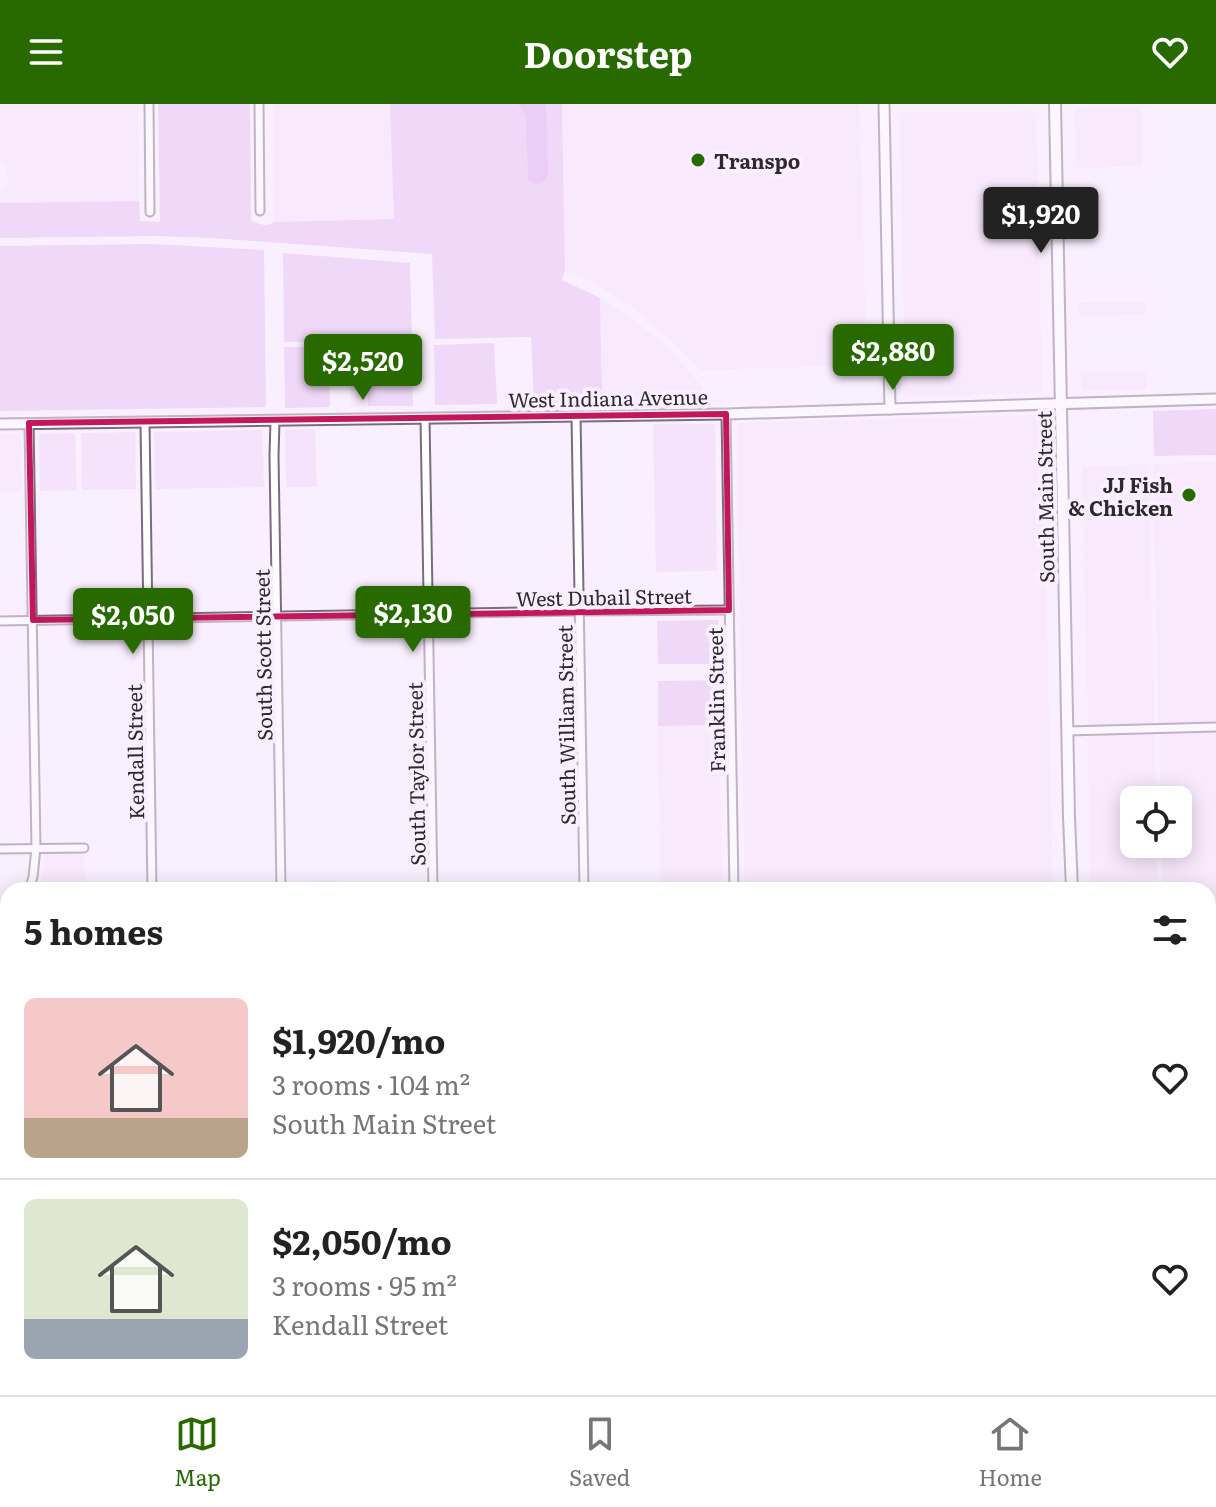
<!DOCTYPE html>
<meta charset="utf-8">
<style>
body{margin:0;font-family:Literata,serif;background:#f2f2f2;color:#222;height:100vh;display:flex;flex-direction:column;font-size:30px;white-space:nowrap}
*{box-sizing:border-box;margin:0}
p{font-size:26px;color:#767676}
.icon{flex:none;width:44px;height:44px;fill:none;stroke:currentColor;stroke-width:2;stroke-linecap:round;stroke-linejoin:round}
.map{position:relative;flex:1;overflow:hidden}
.details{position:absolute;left:0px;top:778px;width:1216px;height:514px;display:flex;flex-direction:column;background:#fff;border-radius:24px 24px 0 0;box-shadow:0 4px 20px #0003}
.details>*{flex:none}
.buttons{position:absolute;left:1120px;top:682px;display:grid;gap:16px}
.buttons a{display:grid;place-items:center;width:72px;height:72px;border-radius:12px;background:#fff;box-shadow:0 4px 20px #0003;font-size:40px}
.price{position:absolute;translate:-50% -68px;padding:0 18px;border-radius:8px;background:#286a00;color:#fff;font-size:26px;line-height:52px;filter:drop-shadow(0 2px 4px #0008)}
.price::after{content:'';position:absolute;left:50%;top:48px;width:24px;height:18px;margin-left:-12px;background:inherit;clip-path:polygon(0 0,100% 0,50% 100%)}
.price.on{background:#222;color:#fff}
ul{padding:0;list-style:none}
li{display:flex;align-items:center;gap:24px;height:200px;padding:0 24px}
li+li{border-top:2px solid #e0e0e0}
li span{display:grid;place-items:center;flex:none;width:224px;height:160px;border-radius:12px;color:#555}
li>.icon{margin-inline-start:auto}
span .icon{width:96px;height:96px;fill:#fffc;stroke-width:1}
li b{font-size:34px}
h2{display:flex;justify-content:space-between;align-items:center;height:96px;padding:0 24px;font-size:34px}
header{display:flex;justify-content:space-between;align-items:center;height:104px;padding:0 24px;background:#286a00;color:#fff;font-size:36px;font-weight:700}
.tab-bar{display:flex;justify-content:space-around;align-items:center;height:112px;border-top:2px solid #e0e0e0;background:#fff;font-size:22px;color:#767676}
.tab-bar a{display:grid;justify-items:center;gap:4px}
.tab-bar .on{color:#286a00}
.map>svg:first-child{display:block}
</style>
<header><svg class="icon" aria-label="menu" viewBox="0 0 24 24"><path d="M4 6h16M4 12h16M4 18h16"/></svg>Doorstep<svg class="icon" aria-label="heart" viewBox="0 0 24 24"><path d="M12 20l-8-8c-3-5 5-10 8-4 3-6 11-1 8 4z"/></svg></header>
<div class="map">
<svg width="1216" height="1291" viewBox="0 0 1216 1291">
<rect width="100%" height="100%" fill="#faeffe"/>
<!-- built -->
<g fill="#f5e3fb">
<path d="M 0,0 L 138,0 L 139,97 L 0,99 L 0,92 L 7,83 L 8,73 L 5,63 L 0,55 Z"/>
<path d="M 273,0 L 390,0 L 395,115 L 274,118 Z"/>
<path d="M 562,0 L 859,0 L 867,261 L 701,266 L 674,239 L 630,201 L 588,176 L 565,167 Z"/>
<path d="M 1141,3 L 1142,62 L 1076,64 L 1075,5 Z"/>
<path d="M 1036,7 L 1042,288 L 905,293 L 900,9 Z"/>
<path d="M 600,194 L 639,220 L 669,245 L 701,282 L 711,297 L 602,299 Z"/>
<path d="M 1145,198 L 1145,210 L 1079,212 L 1079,199 Z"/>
<path d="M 350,242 L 367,242 L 368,302 L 351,302 Z"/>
<path d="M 1146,267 L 1147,285 L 1081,287 L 1081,269 Z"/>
<path d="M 1042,311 L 1053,786 L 745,786 L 737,319 Z"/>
<path d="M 653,320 L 715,320 L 717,467 L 656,468 Z"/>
<path d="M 315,325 L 317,383 L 286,383 L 285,326 Z"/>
<path d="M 262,326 L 264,383 L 155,385 L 154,328 Z"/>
<path d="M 135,328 L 136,385 L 82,386 L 81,329 Z"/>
<path d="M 75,329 L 77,386 L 40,387 L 39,330 Z"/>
<path d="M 20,330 L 21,387 L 0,388 L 0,331 Z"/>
<path d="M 1216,358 L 1216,620 L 1159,621 L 1153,360 Z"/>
<path d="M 1148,360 L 1154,620 L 1088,622 L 1082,363 Z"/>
<path d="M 719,621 L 722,786 L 661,786 L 658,622 Z"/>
<path d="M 1216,627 L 1216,806 L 1208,806 L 1208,786 L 1163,786 L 1162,740 L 1178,740 L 1178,696 L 1161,696 L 1160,628 Z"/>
<path d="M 1154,629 L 1156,696 L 1134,696 L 1134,740 L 1156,740 L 1158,786 L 1091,786 L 1088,630 Z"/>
<path d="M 45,748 L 84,748 L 85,780 L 125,779 L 125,786 L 39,786 L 44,764 Z"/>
<path d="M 338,776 L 339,786 L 293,786 L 292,777 Z"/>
<rect x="1208" y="828" width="8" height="174"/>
<path d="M 1216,1018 L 1216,1160 L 1208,1160 L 1208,1019 Z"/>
<path d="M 1208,1237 L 1216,1237 L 1216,1291 L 1173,1291 L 1173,1284 L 1208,1284 Z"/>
<path d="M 983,1284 L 1063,1284 L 1063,1291 L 984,1291 Z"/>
<rect x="1102" y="1284" width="66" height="7"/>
</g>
<!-- green -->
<g fill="#e5bff1">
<path d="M 158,0 L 250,0 L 251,116 C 258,121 268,123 274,118 L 394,115 L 390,0 L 562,0 L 565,167 L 562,176 L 600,194 L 602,299 L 534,300 L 531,233 L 435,235 L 432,150 L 211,134 L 157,132 L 0,134 L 0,99 L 139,97 L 140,117 L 160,118 Z"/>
<path d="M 151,140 L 264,146 L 266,303 L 0,307 L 0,142 Z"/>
<path d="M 283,149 L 410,159 L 412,236 L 284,238 Z"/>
<path d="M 494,239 L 497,300 L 435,301 L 434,241 Z"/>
<path d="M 412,241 L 413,302 L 368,302 L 367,242 Z"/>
<path d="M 284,243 L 329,243 L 330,303 L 285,304 Z"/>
<path d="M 1216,305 L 1216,351 L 1154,352 L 1153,307 Z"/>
<path d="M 718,516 L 719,560 L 658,560 L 657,517 Z"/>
<path d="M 719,576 L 719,621 L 658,622 L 658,577 Z"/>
</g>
<!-- water -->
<path fill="#dca4ef" d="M 518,0 L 546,0 L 548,70 L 543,79 L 536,80 L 528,77 L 526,11 Z"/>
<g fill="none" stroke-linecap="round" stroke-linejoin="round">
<defs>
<g id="minor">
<path d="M 149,0 L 150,108"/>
<path d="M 259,0 L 260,107"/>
<path d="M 726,310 L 734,786"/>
<path d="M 576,312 L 584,786"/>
<path d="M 425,314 L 433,786"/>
<path d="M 275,316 L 274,352 L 281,786"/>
<path d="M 145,318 L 152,786"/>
<path d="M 29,319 L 36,744 L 33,773 L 29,786"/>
<path d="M 0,517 L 579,507 L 729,506"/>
<path d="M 1067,627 L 1216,623"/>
<path d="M 0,745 L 84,744"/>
<path d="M 1208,1011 L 1216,1011"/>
<path d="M 0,1105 L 8,1104"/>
<path d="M 1208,1169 L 1216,1169"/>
<path d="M 27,1284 L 28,1291"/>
<path d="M 161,1284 L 161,1291"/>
<path d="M 290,1284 L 290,1291"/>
<path d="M 441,1284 L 442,1291"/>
<path d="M 592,1284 L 592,1291"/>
<path d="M 742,1284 L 742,1291"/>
<path d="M 875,1284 L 875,1291"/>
<path d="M 962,1284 L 962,1291"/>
</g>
<g id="tertiary">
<path d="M 884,0 L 890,305"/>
<path d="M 0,320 L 726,310 L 1216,295"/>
<path d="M 1208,818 L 1216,818"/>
<path d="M 0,843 L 8,843"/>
</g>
<g id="secondary">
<path d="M 1055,0 L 1069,713 L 1072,786"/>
<path d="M 1082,1284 L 1082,1291"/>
</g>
</defs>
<!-- minor casing -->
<use href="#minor" stroke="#7b6b80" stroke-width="11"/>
<!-- tertiary casing -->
<use href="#tertiary" stroke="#7b6b80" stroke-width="13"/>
<!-- secondary casing -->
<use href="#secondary" stroke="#7b6b80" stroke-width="14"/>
<!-- minor -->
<use href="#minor" stroke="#fff" stroke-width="7"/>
<!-- tertiary -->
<use href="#tertiary" stroke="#fff" stroke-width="9"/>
<!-- secondary -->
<use href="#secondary" stroke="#fff" stroke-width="10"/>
</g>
<!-- marked area -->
<path d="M0 0H1216V1291H0ZM 726,310 L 729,506 L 33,516 L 29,319 Z" fill="#faeffe" fill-opacity=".55" fill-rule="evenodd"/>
<path fill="none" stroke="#c2185b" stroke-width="6" stroke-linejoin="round" d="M 726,310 L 729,506 L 33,516 L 29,319 Z"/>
<!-- markers -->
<g fill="#286a00" stroke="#faeffe" stroke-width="3">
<circle cx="698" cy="56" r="8"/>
<circle cx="1189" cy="391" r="8"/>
</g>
<g text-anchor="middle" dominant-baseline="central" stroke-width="8" stroke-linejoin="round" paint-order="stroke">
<!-- poi labels -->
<g font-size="20" font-weight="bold" fill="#2f2831" stroke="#faeffe" text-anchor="start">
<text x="714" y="56">Transpo</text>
<text x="1173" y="380" text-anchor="end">JJ Fish<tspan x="1173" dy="23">&amp; Chicken</tspan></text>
</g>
<!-- street labels -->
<g font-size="20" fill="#2f2831" stroke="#faeffe">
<text transform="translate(608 293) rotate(-1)">West Indiana Avenue</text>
<text transform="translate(1044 393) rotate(-91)">South Main Street</text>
<text transform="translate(604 492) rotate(-1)">West Dubail Street</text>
<text transform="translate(262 551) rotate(-91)">South Scott Street</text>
<text transform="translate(715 596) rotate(-91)">Franklin Street</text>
<text transform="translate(565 621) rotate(-91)">South William Street</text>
<text transform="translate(134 648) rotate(-91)">Kendall Street</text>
<text transform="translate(415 670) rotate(-91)">South Taylor Street</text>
</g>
</g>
</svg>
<div class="buttons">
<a><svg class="icon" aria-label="locate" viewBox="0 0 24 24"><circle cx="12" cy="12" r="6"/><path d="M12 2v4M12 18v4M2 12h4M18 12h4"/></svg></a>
</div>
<b class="price on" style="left:1041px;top:151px">$1,920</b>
<b class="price" style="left:893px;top:288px">$2,880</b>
<b class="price" style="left:363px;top:298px">$2,520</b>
<b class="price" style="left:413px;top:550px">$2,130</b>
<b class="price" style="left:133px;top:552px">$2,050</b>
<section class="details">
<h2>5 homes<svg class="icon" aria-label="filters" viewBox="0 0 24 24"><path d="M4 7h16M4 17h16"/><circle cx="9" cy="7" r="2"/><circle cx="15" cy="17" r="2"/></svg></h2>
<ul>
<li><span style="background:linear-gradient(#f6c9c9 75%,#b9a48a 0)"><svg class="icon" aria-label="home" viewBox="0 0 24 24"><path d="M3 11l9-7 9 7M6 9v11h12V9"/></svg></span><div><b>$1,920/mo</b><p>3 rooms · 104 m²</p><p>South Main Street</p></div><svg class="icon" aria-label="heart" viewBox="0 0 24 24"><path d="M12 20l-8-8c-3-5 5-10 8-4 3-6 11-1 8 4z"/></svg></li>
<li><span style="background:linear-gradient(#dfe7d0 75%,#9aa5b1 0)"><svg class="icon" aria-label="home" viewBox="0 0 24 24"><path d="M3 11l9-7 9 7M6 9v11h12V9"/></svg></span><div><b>$2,050/mo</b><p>3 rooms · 95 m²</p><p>Kendall Street</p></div><svg class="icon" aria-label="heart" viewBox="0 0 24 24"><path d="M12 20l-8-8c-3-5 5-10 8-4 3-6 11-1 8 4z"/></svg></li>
</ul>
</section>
</div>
<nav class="tab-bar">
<a class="on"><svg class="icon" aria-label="map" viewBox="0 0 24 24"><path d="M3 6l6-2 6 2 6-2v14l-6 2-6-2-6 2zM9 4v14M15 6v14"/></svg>Map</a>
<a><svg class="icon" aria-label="saved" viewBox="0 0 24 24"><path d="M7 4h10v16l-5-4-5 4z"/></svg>Saved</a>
<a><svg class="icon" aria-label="home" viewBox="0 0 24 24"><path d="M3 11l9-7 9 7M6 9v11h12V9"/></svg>Home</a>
</nav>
